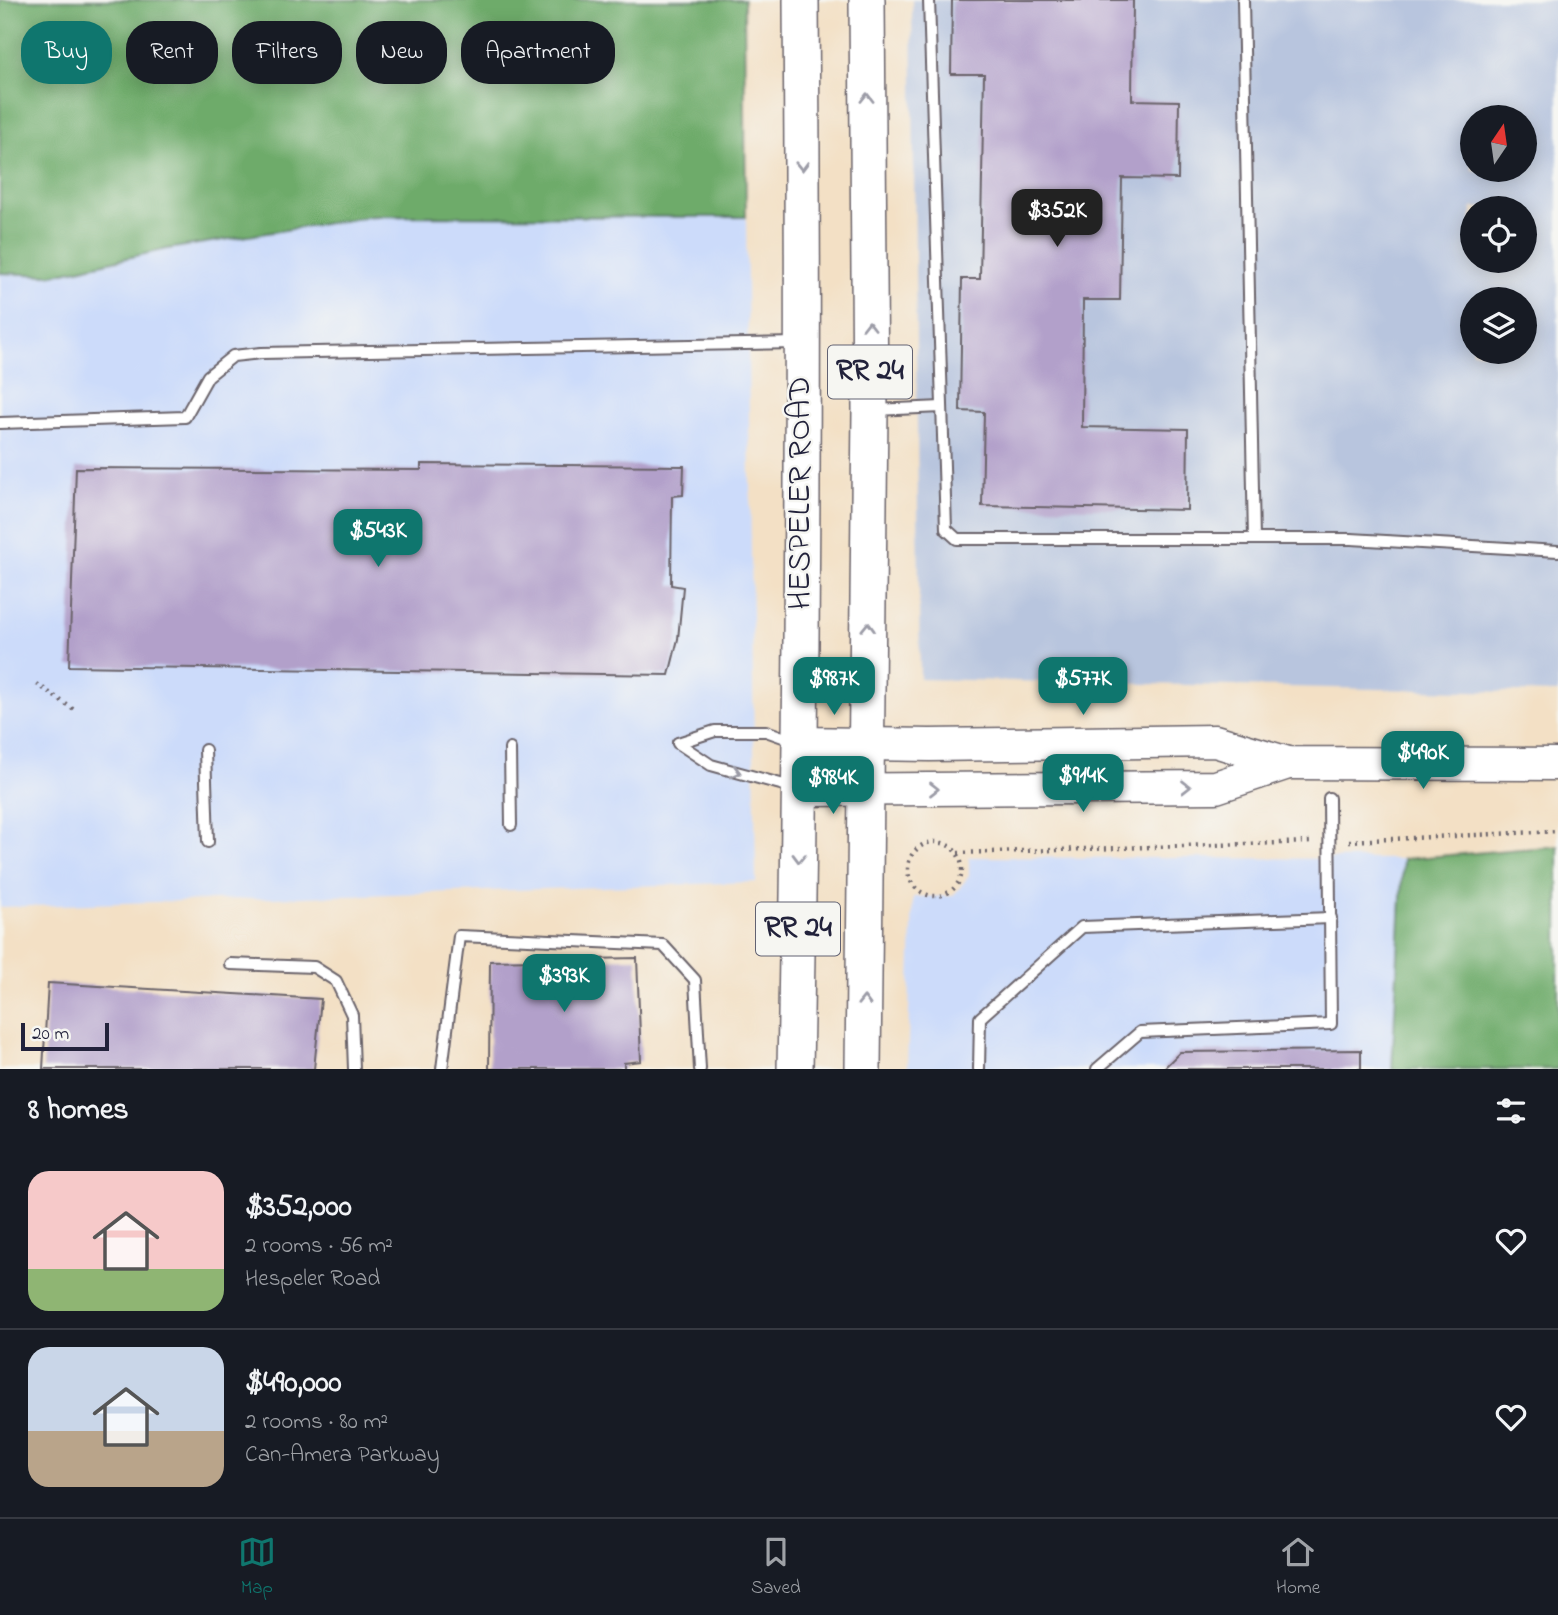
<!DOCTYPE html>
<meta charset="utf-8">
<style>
body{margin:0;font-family:"Indie Flower",sans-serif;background:#20242c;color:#f1f3f6;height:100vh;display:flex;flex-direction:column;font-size:26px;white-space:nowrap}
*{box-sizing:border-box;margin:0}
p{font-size:23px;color:#9ea1a6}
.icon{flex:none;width:38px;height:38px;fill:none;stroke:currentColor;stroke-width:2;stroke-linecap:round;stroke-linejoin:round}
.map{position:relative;height:1069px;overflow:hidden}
.details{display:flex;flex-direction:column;background:#171b24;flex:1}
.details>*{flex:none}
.banner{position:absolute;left:21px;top:21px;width:700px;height:63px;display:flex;gap:14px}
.needle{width:46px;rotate:13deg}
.controls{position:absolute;left:1460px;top:105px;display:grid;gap:14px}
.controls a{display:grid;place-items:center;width:77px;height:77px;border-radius:50%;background:#171b24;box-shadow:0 4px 18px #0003;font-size:35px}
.scale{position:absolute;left:21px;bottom:18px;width:88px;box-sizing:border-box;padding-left:7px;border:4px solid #22223b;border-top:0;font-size:19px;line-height:24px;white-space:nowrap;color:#22223b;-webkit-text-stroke:5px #f6f6f2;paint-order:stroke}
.price{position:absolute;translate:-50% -60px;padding:0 16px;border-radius:14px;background:#0f766e;color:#fff;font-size:23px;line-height:46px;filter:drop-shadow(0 2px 4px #0008)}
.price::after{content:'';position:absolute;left:50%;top:42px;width:21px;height:16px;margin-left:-10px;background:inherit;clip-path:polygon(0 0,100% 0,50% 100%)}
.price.selected{background:#222;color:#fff}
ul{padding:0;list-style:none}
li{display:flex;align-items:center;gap:21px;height:175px;padding:0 28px}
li+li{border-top:2px solid #363941}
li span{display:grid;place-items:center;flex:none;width:196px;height:140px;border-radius:21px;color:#555}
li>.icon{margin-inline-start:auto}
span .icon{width:84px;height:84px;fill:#fffc;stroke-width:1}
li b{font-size:30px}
h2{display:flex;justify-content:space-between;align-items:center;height:84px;padding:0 28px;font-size:30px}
.chip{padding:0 24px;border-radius:28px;background:#171b24;box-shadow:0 4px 18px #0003;font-size:24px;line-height:63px}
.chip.selected{background:#0f766e;color:#fff}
.tab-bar{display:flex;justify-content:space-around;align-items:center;height:98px;border-top:2px solid #363941;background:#171b24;font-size:19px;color:#9ea1a6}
.tab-bar a{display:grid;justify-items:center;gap:4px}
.tab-bar .selected{color:#0f766e}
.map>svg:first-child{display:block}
</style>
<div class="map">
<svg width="1558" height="1069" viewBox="0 0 1558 1069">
<rect width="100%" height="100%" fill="#f6f6f2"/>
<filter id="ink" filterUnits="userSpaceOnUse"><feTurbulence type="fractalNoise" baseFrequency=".0143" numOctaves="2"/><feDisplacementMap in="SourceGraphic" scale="14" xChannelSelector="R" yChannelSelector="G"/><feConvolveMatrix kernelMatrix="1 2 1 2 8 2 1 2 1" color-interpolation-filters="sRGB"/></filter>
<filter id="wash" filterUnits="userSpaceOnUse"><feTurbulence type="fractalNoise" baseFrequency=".00686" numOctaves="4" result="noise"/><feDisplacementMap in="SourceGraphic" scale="28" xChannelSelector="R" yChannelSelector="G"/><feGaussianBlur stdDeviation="1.57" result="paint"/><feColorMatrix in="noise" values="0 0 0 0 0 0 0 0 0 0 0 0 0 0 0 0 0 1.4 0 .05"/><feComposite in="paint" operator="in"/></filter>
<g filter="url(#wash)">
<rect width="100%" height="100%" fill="#f3e0c5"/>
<!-- built -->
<g fill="#ccdbfa">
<path d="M 373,216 L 746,217 L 756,882 L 0,907 L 0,273 L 51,275 L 167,249 Z"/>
<path d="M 969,857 L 1403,859 L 1392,1069 L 907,1069 L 913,897 L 953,896 L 969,876 Z"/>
</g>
<!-- industrial -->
<path fill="#b8c5de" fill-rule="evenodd" d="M 912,0 L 1558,0 L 1558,693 L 920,679 ZM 1472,117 L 1524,117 L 1524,170 L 1472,170 ZM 1472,208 L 1524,208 L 1524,261 L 1472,261 ZM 1472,299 L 1524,299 L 1524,352 L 1472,352 Z"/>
<!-- forest -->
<g fill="#6eab6b" stroke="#486653" stroke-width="2">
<path d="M 0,0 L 744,0 L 746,217 L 373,216 L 167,249 L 51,275 L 0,273 Z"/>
<path d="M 1558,846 L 1558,1069 L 1392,1069 L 1403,859 Z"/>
</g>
<g id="blocks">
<!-- building -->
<g fill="#b2a0ca">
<path d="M 952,0 L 1133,0 L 1132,100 L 1179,101 L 1178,179 L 1122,178 L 1120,300 L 1083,300 L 1082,427 L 1188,429 L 1187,510 L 982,506 L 984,412 L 960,411 L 962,279 L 980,279 L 984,74 L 951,74 Z"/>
<path d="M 421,464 L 684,466 L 683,495 L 672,496 L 671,585 L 683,587 L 678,639 L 669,675 L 69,666 L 76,468 L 421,470 Z"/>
<path d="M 637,958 L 641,1061 L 624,1063 L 624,1069 L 489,1069 L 490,961 Z"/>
<path d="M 48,983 L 321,999 L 314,1069 L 43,1069 Z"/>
<path d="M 1361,1050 L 1361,1069 L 1163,1069 L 1180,1052 Z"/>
</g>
</g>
</g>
<g filter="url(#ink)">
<use href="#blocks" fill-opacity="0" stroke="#6b646b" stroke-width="2"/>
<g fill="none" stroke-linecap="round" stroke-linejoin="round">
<defs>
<g id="service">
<path d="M 929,0 L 946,529 L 957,539 L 1351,539 L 1558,551"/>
<path d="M 1243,0 L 1254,539"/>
<path d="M 875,410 L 942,407"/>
<path d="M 0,423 L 185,417 L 208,376 L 233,356 L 261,353 L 799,343"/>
<path d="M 678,743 L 711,765 L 795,788"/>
<path d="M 678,743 L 715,731 L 766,731 L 794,741"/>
<path d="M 510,749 L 511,825"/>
<path d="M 205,750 L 208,842"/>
<path d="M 230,964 L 314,967 L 336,981 L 352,1015 L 354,1069"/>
<path d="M 442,1069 L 459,936 L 663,945 L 695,980 L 700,1069"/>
<path d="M 979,1069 L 980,1018 L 1082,927 L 1331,918"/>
<path d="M 1097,1069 L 1140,1032 L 1331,1024 L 1329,798"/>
</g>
<g id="secondary">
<path d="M 800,743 L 930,745 L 1215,741 L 1288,763 L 1558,764"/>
<path d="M 800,790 L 1216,787 L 1288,763"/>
</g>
<g id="primary">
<path d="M 795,1069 C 802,713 804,356 801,0"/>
<path d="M 863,1069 L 870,410 L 867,0"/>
</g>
</defs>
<!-- service casing -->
<use href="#service" stroke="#6b646b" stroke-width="14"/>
<!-- secondary casing -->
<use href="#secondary" stroke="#6b646b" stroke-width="35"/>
<!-- primary casing -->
<use href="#primary" stroke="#6b646b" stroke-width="38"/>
<!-- path -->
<g stroke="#6b646b" stroke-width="4.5" stroke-dasharray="2 5" stroke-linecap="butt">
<path d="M 37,684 L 77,712"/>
<path d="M 1349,841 L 1558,831"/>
<circle cx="935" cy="869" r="27"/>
<path d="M 958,853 L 1312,842"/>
</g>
<!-- service -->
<use href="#service" stroke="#fff" stroke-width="10"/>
<!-- secondary -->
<use href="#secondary" stroke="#fff" stroke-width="32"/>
<!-- primary -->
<use href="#primary" stroke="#fff" stroke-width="35"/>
</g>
<!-- one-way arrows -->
<defs><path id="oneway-chevron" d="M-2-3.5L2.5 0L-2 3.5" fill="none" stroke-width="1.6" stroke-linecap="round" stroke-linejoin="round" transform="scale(1.75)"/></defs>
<g stroke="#9c9ca7">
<use href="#oneway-chevron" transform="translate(867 98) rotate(-90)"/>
<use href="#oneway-chevron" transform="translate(802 166) rotate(89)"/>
<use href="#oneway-chevron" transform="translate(869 326) rotate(-90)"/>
<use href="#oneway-chevron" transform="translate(868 627) rotate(-89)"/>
<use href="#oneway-chevron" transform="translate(736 772) rotate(15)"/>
<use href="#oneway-chevron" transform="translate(1186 787)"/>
<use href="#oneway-chevron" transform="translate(934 789)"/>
<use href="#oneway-chevron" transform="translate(799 858) rotate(91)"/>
<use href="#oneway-chevron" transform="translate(864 1001) rotate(-89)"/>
</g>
</g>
<g text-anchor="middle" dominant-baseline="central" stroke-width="5" stroke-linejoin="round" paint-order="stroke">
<!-- shield labels -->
<g fill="#f6f6f2" stroke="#626272" stroke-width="2">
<rect x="828" y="345.5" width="84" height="53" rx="5"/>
<rect x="756" y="902.5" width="84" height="53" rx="5"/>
</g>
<g font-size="30" font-weight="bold" fill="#22223b">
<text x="870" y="372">RR 24</text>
<text x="798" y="929">RR 24</text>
</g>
<!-- street labels -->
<g font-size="32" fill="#22223b" stroke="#f6f6f2">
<text transform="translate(801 493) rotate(-90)">HESPELER ROAD</text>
</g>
</g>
</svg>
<div class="controls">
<a><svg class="needle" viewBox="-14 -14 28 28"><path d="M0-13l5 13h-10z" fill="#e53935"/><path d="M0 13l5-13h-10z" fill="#9ea1a6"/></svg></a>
<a><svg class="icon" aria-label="locate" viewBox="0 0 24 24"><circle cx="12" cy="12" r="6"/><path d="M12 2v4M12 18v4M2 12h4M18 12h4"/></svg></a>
<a><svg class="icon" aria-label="layers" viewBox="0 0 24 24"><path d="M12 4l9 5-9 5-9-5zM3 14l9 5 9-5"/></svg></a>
</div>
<div class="scale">20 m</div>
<b class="price selected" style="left:1057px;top:249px">$352K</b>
<b class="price" style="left:378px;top:569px">$543K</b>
<b class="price" style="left:834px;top:717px">$987K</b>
<b class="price" style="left:1083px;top:717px">$577K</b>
<b class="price" style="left:1423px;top:791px">$490K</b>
<b class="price" style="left:1083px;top:814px">$914K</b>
<b class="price" style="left:833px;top:816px">$984K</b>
<b class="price" style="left:564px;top:1014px">$393K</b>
<div class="banner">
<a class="chip selected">Buy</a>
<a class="chip">Rent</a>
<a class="chip">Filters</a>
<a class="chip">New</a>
<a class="chip">Apartment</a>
</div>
</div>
<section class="details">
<h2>8 homes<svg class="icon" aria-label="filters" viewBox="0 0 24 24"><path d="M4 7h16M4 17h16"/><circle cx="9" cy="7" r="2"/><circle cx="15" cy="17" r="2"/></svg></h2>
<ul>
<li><span style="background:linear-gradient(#f6c9c9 70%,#8fb573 0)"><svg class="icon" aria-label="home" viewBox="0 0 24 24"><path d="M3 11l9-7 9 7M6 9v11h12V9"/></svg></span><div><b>$352,000</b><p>2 rooms · 56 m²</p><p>Hespeler Road</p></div><svg class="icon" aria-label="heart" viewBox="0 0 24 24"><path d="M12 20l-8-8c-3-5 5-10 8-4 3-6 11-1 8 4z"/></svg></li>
<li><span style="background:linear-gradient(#c9d6e8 60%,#b9a48a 0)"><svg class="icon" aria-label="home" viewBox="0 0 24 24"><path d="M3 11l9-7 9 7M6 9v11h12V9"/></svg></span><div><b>$490,000</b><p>2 rooms · 80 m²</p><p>Can-Amera Parkway</p></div><svg class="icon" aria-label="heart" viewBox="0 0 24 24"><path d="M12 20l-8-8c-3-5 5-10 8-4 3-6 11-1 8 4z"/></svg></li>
</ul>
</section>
<nav class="tab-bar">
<a class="selected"><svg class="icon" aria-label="map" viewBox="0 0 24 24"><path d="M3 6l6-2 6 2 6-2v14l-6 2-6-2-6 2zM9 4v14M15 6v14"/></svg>Map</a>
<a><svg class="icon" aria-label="saved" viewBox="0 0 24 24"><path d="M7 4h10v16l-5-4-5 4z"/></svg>Saved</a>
<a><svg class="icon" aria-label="home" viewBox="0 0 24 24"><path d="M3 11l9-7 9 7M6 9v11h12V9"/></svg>Home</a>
</nav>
